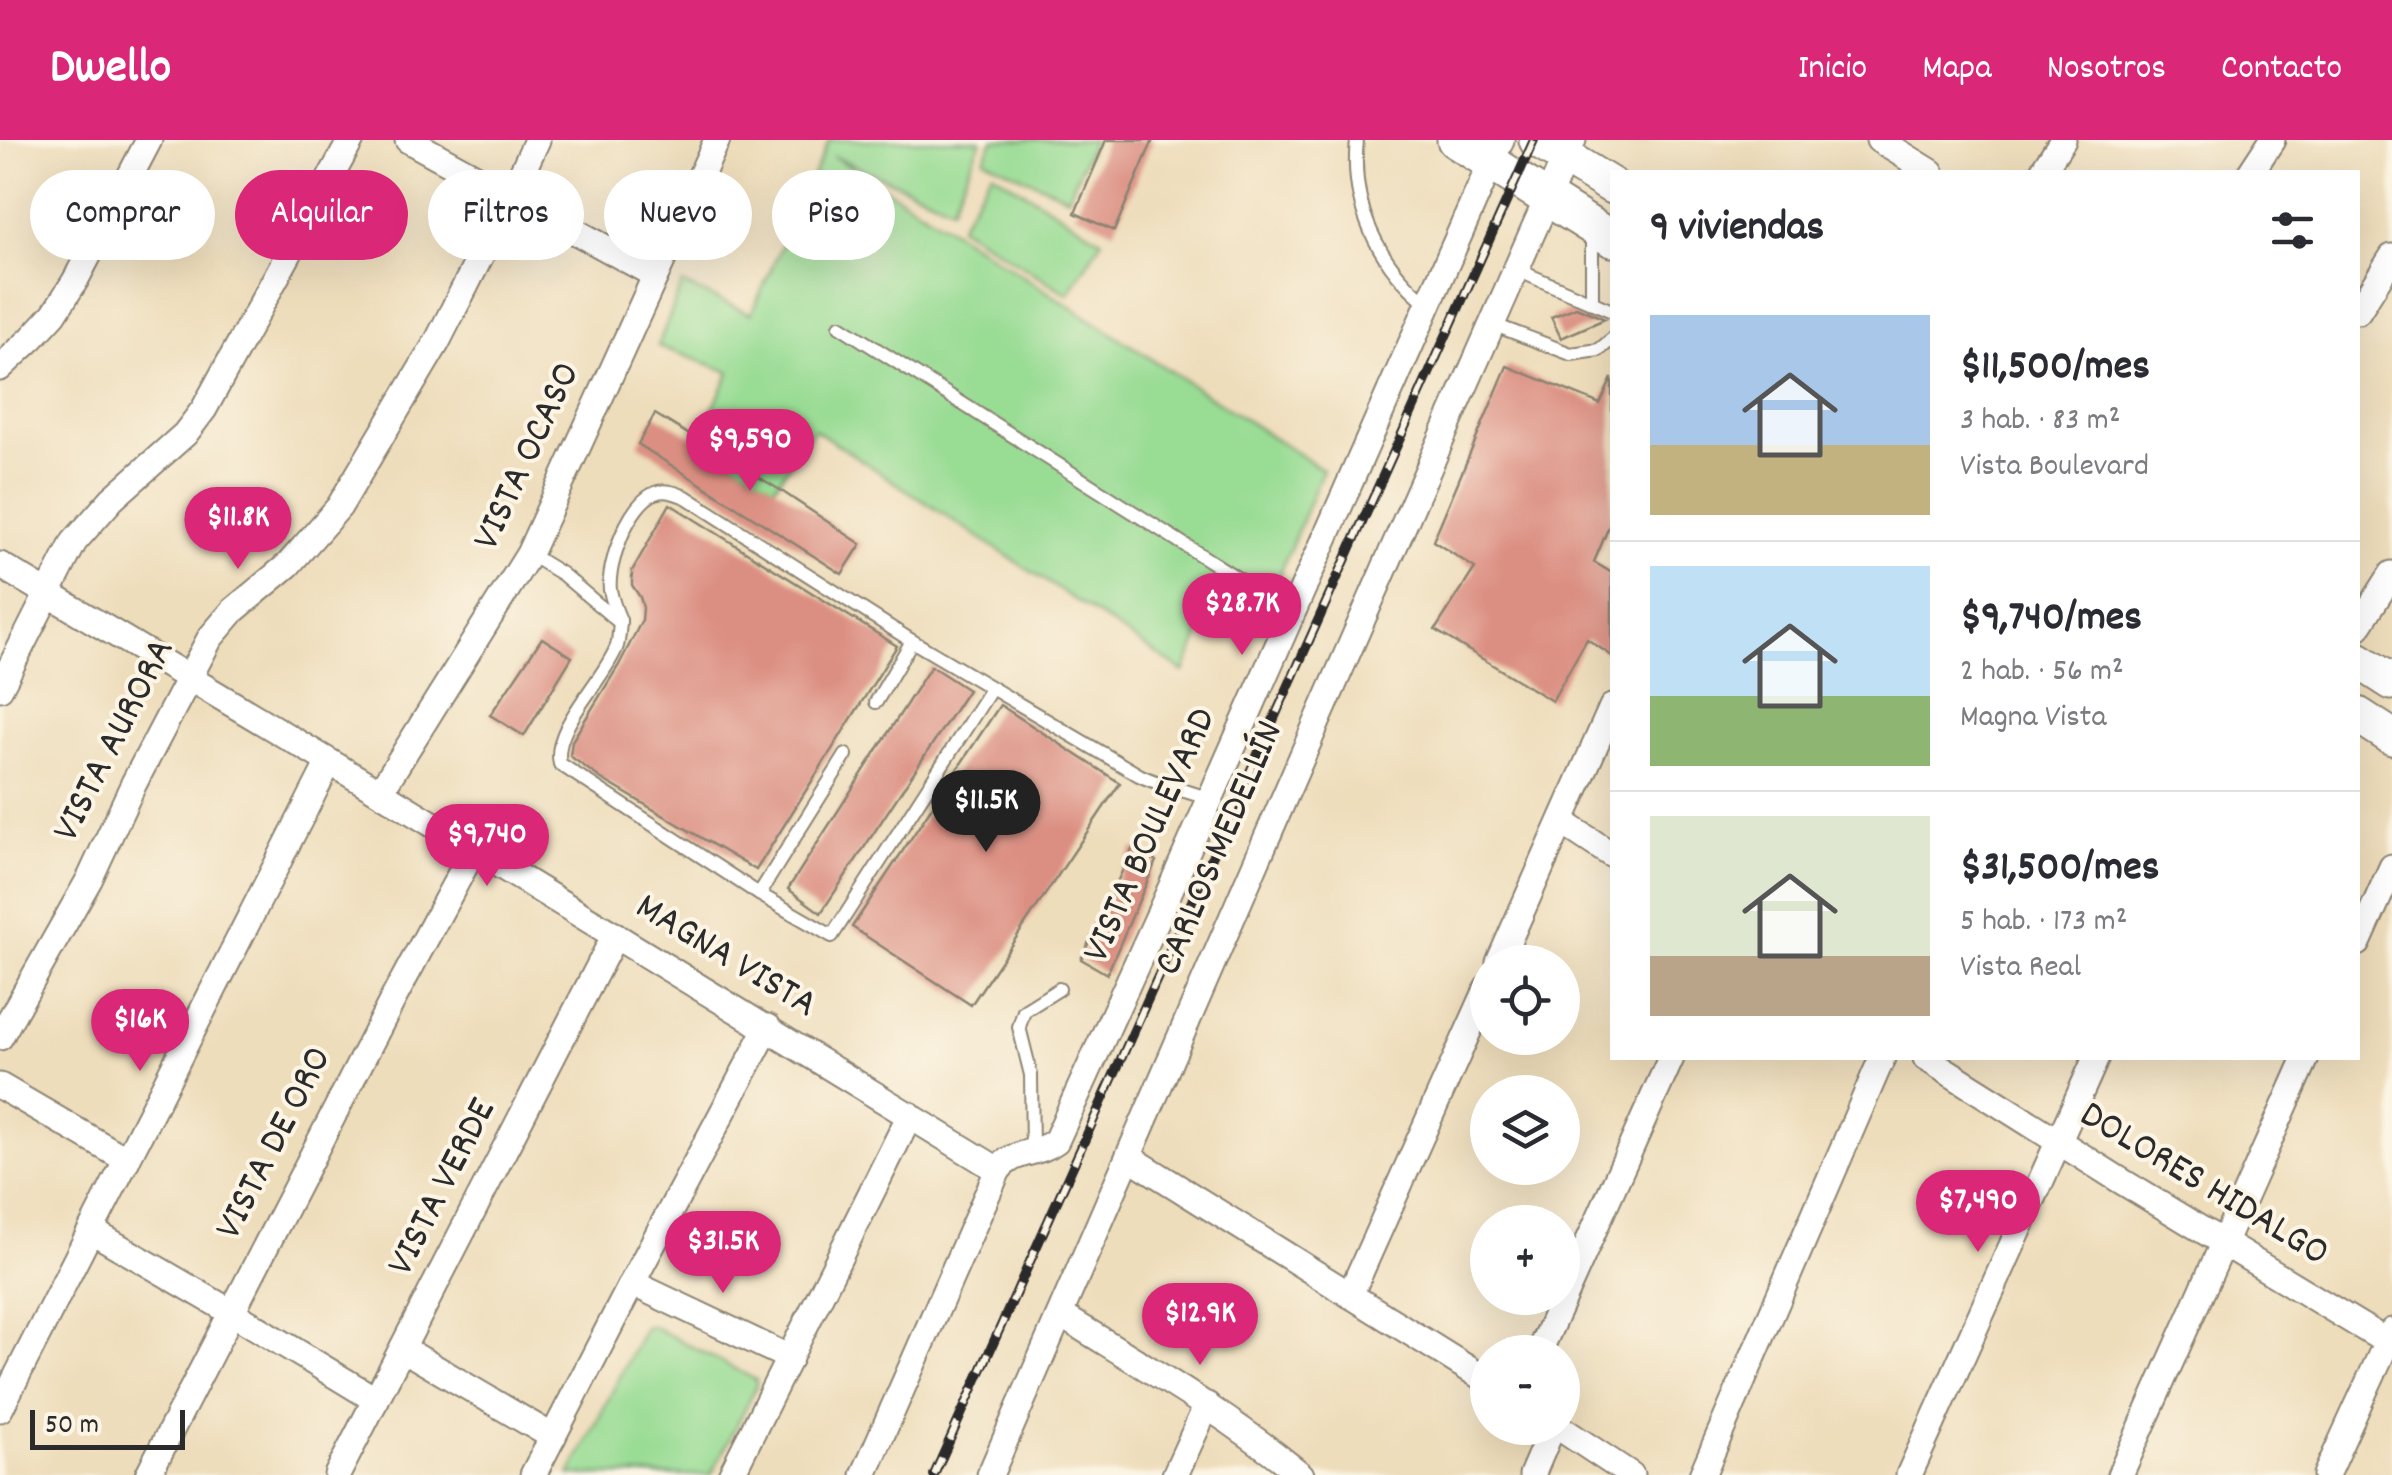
<!DOCTYPE html>
<html lang="es">
<meta charset="utf-8">
<style>
body{margin:0;font-family:Dekko,sans-serif;background:#f2f2f3;color:#2b2b33;height:100vh;display:flex;flex-direction:column;font-size:38px;white-space:nowrap}
*{box-sizing:border-box;margin:0}
p{font-size:32px;color:#7c7c81}
.icon{flex:none;width:55px;height:55px;fill:none;stroke:currentColor;stroke-width:2;stroke-linecap:round;stroke-linejoin:round}
.map{position:relative;flex:1;overflow:hidden}
.details{position:absolute;left:1610px;top:30px;width:750px;height:890px;display:flex;flex-direction:column;background:#fff;border-radius:0px;box-shadow:0 10px 40px #0002}
.details>*{flex:none}
.top-card{position:absolute;left:30px;top:30px;width:950px;height:90px;display:flex;gap:20px}
.tools{position:absolute;left:1470px;top:805px;display:grid;gap:20px}
.tools a{display:grid;place-items:center;width:110px;height:110px;border-radius:50%;background:#fff;box-shadow:0 10px 40px #0002;font-size:50px}
.scale{position:absolute;left:30px;bottom:25px;width:155px;box-sizing:border-box;padding-left:10px;border:5px solid #2b2b2b;border-top:0;font-size:28px;line-height:35px;white-space:nowrap;color:#2b2b2b;-webkit-text-stroke:8px #fcf5e5;paint-order:stroke}
.price{position:absolute;translate:-50% -85px;padding:0 22px;border-radius:35px;background:#db2777;color:#fff;font-size:32px;line-height:65px;filter:drop-shadow(0 2px 5px #0008)}
.price::after{content:'';position:absolute;left:50%;top:60px;width:30px;height:22px;margin-left:-15px;background:inherit;clip-path:polygon(0 0,100% 0,50% 100%)}
.price.on{background:#222;color:#fff}
ul{padding:0;list-style:none}
li{display:flex;align-items:center;gap:30px;height:250px;padding:0 40px}
li+li{border-top:2px solid #e1e1e2}
li span{display:grid;place-items:center;flex:none;width:280px;height:200px;border-radius:0px;color:#555}
li>.icon{margin-inline-start:auto}
span .icon{width:120px;height:120px;fill:#fffc;stroke-width:1}
li b{font-size:42px}
h2{display:flex;justify-content:space-between;align-items:center;height:120px;padding:0 40px;font-size:42px}
.pill{padding:0 35px;border-radius:45px;background:#fff;box-shadow:0 10px 40px #0002;font-size:35px;line-height:90px}
.pill.on{background:#db2777;color:#fff}
header{display:flex;align-items:center;gap:60px;box-sizing:border-box;height:140px;padding:0 50px;background:#db2777;color:#fff}
header strong{font-size:48px}
nav{display:flex;gap:55px;margin-inline-start:auto;font-size:35px}
.map>svg:first-child{display:block}
</style>
<header>
<strong>Dwello</strong>
<nav><a>Inicio</a><a>Mapa</a><a>Nosotros</a><a>Contacto</a></nav>
</header>
<div class="map">
<svg width="2392" height="1335" viewBox="0 0 2392 1335">
<rect width="100%" height="100%" fill="#fcf5e5"/>
<filter id="ink" filterUnits="userSpaceOnUse"><feTurbulence type="fractalNoise" baseFrequency=".01" numOctaves="2"/><feDisplacementMap in="SourceGraphic" scale="20" xChannelSelector="R" yChannelSelector="G"/><feConvolveMatrix kernelMatrix="1 2 1 2 8 2 1 2 1" color-interpolation-filters="sRGB"/></filter>
<filter id="wash" filterUnits="userSpaceOnUse"><feTurbulence type="fractalNoise" baseFrequency=".0048" numOctaves="4" result="noise"/><feDisplacementMap in="SourceGraphic" scale="40" xChannelSelector="R" yChannelSelector="G"/><feGaussianBlur stdDeviation="2.25" result="paint"/><feColorMatrix in="noise" values="0 0 0 0 0 0 0 0 0 0 0 0 0 0 0 0 0 1.4 0 .05"/><feComposite in="paint" operator="in"/></filter>
<g filter="url(#wash)">
<rect width="100%" height="100%" fill="#edb"/>
<!-- green -->
<g fill="#99dc94" stroke="#628460" stroke-width="2.5">
<path d="M 829,0 L 981,0 L 952,67 L 833,16 L 952,90 L 1323,330 L 1263,473 L 1220,447 L 1184,532 L 814,289 L 774,347 L 698,300 L 730,232 L 658,206 L 682,144 L 751,174 Z"/>
<path d="M 993,0 L 1093,0 L 1068,57 L 984,19 Z"/>
<path d="M 992,32 L 1102,100 L 1068,154 L 959,86 Z"/>
<path d="M 652,1186 L 756,1240 L 756,1247 L 711,1335 L 570,1335 L 645,1187 Z"/>
</g>
<g id="blocks">
<!-- building -->
<g fill="#db8f82">
<path d="M 1106,0 L 1153,0 L 1114,91 L 1075,73 Z"/>
<path d="M 1576,167 L 1605,179 L 1561,198 L 1551,177 Z"/>
<path d="M 1507,226 L 1600,264 L 1612,238 L 1612,379 L 1594,422 L 1612,433 L 1612,516 L 1587,499 L 1552,561 L 1435,490 L 1475,428 L 1433,401 Z"/>
<path d="M 655,274 L 780,350 L 861,404 L 842,434 L 638,304 Z"/>
<path d="M 670,364 L 897,506 L 756,730 L 600,638 L 570,616 L 572,601 L 619,525 L 642,480 L 643,468 L 640,457 L 632,445 L 632,431 Z"/>
<path d="M 542,498 L 572,517 L 524,596 L 490,575 Z"/>
<path d="M 931,526 L 968,550 L 821,773 L 788,749 Z"/>
<path d="M 1000,565 L 1120,643 L 971,865 L 852,787 Z"/>
<path d="M 1133,708 L 1156,721 L 1107,834 L 1081,819 Z"/>
</g>
</g>
</g>
<g filter="url(#ink)">
<use href="#blocks" fill-opacity="0" stroke="#8c8473" stroke-width="2.5"/>
<g fill="none" stroke-linecap="round" stroke-linejoin="round">
<defs>
<g id="lane">
<path d="M 1357,0 C 1350,65 1377,123 1428,164"/>
<path d="M 1515,129 L 1612,171"/>
<path d="M 1592,163 L 1592,90"/>
<path d="M 1492,184 L 1571,214 L 1599,210 L 1612,199"/>
<path d="M 840,186 L 1292,473"/>
<path d="M 529,414 L 562,434 L 620,483 C 619,490 619,499 617,506 C 604,541 551,588 560,624 L 759,754 L 832,796 L 991,549"/>
<path d="M 620,480 C 616,471 612,460 610,450 C 607,423 629,364 655,353 C 666,349 675,353 686,357 L 912,501 L 1139,635 C 1161,646 1186,650 1209,659"/>
<path d="M 876,562 L 912,501"/>
<path d="M 759,754 L 846,615"/>
<path d="M 1032,1011 L 1031,935 L 1019,887 L 1024,871 L 1059,849"/>
</g>
<g id="street">
<path d="M 408,0 L 655,135"/>
<path d="M 1879,0 L 1931,32"/>
<path d="M 2042,32 L 2063,0"/>
<path d="M 2251,32 L 2272,0"/>
<path d="M 2358,171 L 2392,117"/>
<path d="M 0,228 L 32,198 L 54,174 L 75,141 L 149,0"/>
<path d="M 0,425 L 380,652 L 998,1030"/>
<path d="M 2358,487 L 2392,434"/>
<path d="M 0,548 L 74,402 L 112,359 L 185,294 L 204,269 L 351,0"/>
<path d="M 380,652 L 529,414 L 717,0"/>
<path d="M 1562,682 L 1612,715"/>
<path d="M 2358,803 L 2392,727"/>
<path d="M 1499,822 L 1612,567"/>
<path d="M 0,897 L 90,738 L 134,643 L 210,498 L 234,470 L 288,425 L 339,367 L 437,202 L 511,56 L 537,0"/>
<path d="M 1926,918 L 2118,1039 L 2392,1205"/>
<path d="M 0,946 L 127,1020"/>
<path d="M 1129,1017 L 1488,1241"/>
<path d="M 92,1091 L 231,1172 L 376,1260"/>
<path d="M 632,1143 L 790,1218"/>
<path d="M 1350,1155 L 1488,847"/>
<path d="M 1061,1175 C 1143,1226 1227,1274 1301,1335"/>
<path d="M 403,1209 L 553,1297"/>
<path d="M 1539,1212 L 1671,918"/>
<path d="M 0,1269 L 329,622"/>
<path d="M 1560,1288 L 1631,1335"/>
<path d="M 148,1335 L 392,861 L 474,709"/>
<path d="M 337,1335 L 615,795"/>
<path d="M 533,1335 L 632,1143 L 768,887"/>
<path d="M 731,1335 L 910,975"/>
<path d="M 864,1335 L 998,1030 C 1014,1009 1036,1016 1056,1001 L 1158,777 L 1501,0"/>
<path d="M 990,1335 L 1321,573 L 1573,0"/>
<path d="M 1175,1335 L 1207,1265"/>
<path d="M 1532,1335 L 1552,1288"/>
<path d="M 1702,1335 L 1882,918"/>
<path d="M 1909,1335 L 2096,918"/>
<path d="M 2120,1335 L 2306,918"/>
<path d="M 2326,1335 L 2392,1191"/>
</g>
<g id="secondary">
<path d="M 1455,0 L 1612,99"/>
<path d="M 1537,0 L 1612,46"/>
<path d="M 2358,520 L 2392,542"/>
<path d="M 2358,575 L 2392,597"/>
</g>
</defs>
<!-- lane casing -->
<use href="#lane" stroke="#8c8473" stroke-width="16"/>
<!-- street casing -->
<use href="#street" stroke="#8c8473" stroke-width="29"/>
<!-- secondary casing -->
<use href="#secondary" stroke="#8c8473" stroke-width="39"/>
<!-- lane -->
<use href="#lane" stroke="#fff" stroke-width="12"/>
<!-- street -->
<use href="#street" stroke="#fff" stroke-width="25"/>
<!-- secondary -->
<use href="#secondary" stroke="#fff" stroke-width="35"/>
<defs>
<path id="rail" d="M 934,1335 L 1534,0"/>
</defs>
<!-- rail casing -->
<use href="#rail" stroke="#2b2b2b" stroke-width="10"/>
<!-- rail -->
<use href="#rail" stroke="#fcf5e5" stroke-width="6" stroke-dasharray="19" stroke-linecap="butt"/>
</g>
</g>
<g text-anchor="middle" dominant-baseline="central" stroke-width="8" stroke-linejoin="round" paint-order="stroke">
<!-- street labels -->
<g font-size="40" fill="#2b2b2b" stroke="#fcf5e5">
<text transform="translate(529 317) rotate(-65)">VISTA OCASO</text>
<text transform="translate(116 601) rotate(-63)">VISTA AURORA</text>
<text transform="translate(1152 696) rotate(-66)">VISTA BOULEVARD</text>
<text transform="translate(1221 709) rotate(-67)">CARLOS MEDELLÍN</text>
<text transform="translate(725 818) rotate(31)">MAGNA VISTA</text>
<text transform="translate(276 1004) rotate(-63)">VISTA DE ORO</text>
<text transform="translate(2203 1046) rotate(31)">DOLORES HIDALGO</text>
<text transform="translate(444 1048) rotate(-63)">VISTA VERDE</text>
</g>
</g>
</svg>
<div class="tools">
<a><svg class="icon" aria-label="locate" viewBox="0 0 24 24"><circle cx="12" cy="12" r="6"/><path d="M12 2v4M12 18v4M2 12h4M18 12h4"/></svg></a>
<a><svg class="icon" aria-label="layers" viewBox="0 0 24 24"><path d="M12 4l9 5-9 5-9-5zM3 14l9 5 9-5"/></svg></a>
<a>+</a>
<a>−</a>
</div>
<div class="scale">50 m</div>
<b class="price" style="left:750px;top:354px">$9,590</b>
<b class="price" style="left:238px;top:432px">$11.8K</b>
<b class="price" style="left:1242px;top:518px">$28.7K</b>
<b class="price on" style="left:986px;top:715px">$11.5K</b>
<b class="price" style="left:487px;top:749px">$9,740</b>
<b class="price" style="left:140px;top:934px">$16K</b>
<b class="price" style="left:1978px;top:1115px">$7,490</b>
<b class="price" style="left:723px;top:1156px">$31.5K</b>
<b class="price" style="left:1200px;top:1228px">$12.9K</b>
<div class="top-card">
<a class="pill">Comprar</a>
<a class="pill on">Alquilar</a>
<a class="pill">Filtros</a>
<a class="pill">Nuevo</a>
<a class="pill">Piso</a>
</div>
<section class="details">
<h2>9 viviendas<svg class="icon" aria-label="filters" viewBox="0 0 24 24"><path d="M4 7h16M4 17h16"/><circle cx="9" cy="7" r="2"/><circle cx="15" cy="17" r="2"/></svg></h2>
<ul>
<li><span style="background:linear-gradient(#a9c7e8 65%,#c2b280 0)"><svg class="icon" aria-label="home" viewBox="0 0 24 24"><path d="M3 11l9-7 9 7M6 9v11h12V9"/></svg></span><div><b>$11,500/mes</b><p>3 hab. · 83 m²</p><p>Vista Boulevard</p></div></li>
<li><span style="background:linear-gradient(#bfe0f5 65%,#8fb573 0)"><svg class="icon" aria-label="home" viewBox="0 0 24 24"><path d="M3 11l9-7 9 7M6 9v11h12V9"/></svg></span><div><b>$9,740/mes</b><p>2 hab. · 56 m²</p><p>Magna Vista</p></div></li>
<li><span style="background:linear-gradient(#dfe7d0 70%,#b9a48a 0)"><svg class="icon" aria-label="home" viewBox="0 0 24 24"><path d="M3 11l9-7 9 7M6 9v11h12V9"/></svg></span><div><b>$31,500/mes</b><p>5 hab. · 173 m²</p><p>Vista Real</p></div></li>
</ul>
</section>
</div>
